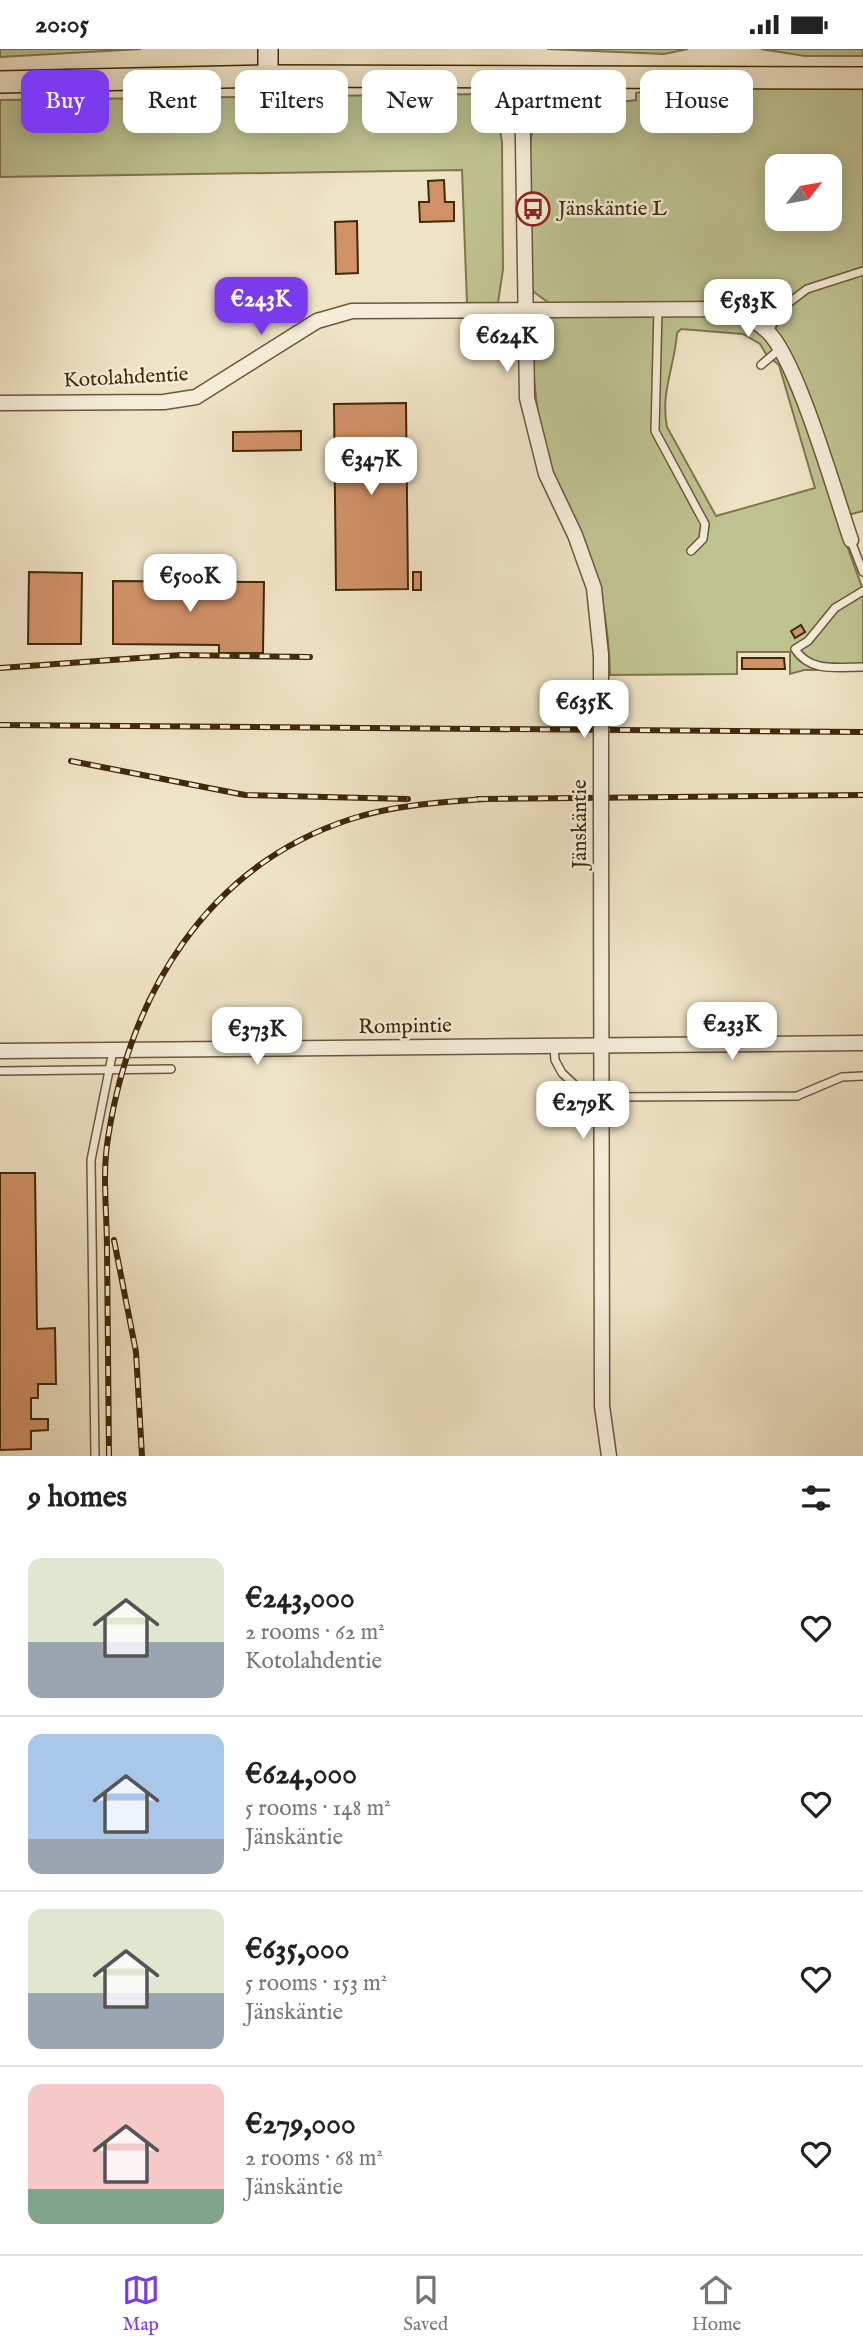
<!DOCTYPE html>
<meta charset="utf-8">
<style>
body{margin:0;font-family:"IM FELL English",serif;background:#f2f2f2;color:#222;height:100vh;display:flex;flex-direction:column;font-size:26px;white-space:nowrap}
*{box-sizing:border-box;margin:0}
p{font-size:23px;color:#767676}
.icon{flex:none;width:38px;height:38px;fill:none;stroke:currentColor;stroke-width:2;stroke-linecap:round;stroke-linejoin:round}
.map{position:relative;height:1407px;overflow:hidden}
.drawer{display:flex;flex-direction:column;background:#fff;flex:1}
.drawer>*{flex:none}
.top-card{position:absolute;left:21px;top:21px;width:822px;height:63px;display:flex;gap:14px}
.needle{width:46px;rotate:59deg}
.tools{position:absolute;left:765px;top:105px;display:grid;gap:14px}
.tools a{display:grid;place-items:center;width:77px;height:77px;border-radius:14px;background:#fff;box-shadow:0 4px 18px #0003;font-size:35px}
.price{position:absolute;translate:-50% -60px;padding:0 16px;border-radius:14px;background:#fff;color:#222;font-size:23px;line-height:46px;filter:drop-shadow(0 2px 4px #0008)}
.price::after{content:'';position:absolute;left:50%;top:42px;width:21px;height:16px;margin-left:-10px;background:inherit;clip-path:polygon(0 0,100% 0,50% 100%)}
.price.current{background:#7c3aed;color:#fff}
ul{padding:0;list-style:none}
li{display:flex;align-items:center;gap:21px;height:175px;padding:0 28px}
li+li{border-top:2px solid #e0e0e0}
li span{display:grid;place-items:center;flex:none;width:196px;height:140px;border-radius:14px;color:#555}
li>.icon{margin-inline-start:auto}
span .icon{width:84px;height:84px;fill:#fffc;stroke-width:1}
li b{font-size:30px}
h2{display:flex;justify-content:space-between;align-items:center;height:84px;padding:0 28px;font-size:30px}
.tag{padding:0 24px;border-radius:14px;background:#fff;box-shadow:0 4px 18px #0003;font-size:24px;line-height:63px}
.tag.current{background:#7c3aed;color:#fff}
.status{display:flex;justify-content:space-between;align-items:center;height:49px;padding:0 35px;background:#fff;direction:ltr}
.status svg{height:19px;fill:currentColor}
.dock{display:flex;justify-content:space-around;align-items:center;height:98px;border-top:2px solid #e0e0e0;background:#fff;font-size:19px;color:#767676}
.dock a{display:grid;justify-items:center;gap:4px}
.dock .current{color:#7c3aed}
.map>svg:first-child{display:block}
</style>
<div class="status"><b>20:05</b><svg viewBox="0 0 49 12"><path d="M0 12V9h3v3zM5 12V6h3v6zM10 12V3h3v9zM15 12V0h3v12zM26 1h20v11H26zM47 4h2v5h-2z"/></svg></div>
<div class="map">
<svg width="863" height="1407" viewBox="0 0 863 1407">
<rect width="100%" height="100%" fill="#efe3c5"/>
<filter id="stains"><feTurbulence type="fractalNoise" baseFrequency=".00286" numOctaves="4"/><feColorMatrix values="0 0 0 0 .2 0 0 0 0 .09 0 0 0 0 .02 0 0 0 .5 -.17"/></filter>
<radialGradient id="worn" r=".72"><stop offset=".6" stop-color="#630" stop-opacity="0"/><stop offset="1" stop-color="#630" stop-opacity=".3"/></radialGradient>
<!-- green -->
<g fill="#bec391" stroke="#80764c" stroke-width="2" fill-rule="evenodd">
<path d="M 0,0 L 141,0 L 0,8 Z"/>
<path d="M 547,0 L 688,0 L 664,5 Z"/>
<path d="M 761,0 L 863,0 L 863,7 L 805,7 Z"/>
<path d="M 863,38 L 863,462 L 837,469 L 863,541 L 863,621 L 804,621 L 790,625 L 790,603 L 737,603 L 737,625 L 610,626 C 609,577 601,532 582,486 C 573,465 560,445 553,423 C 537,376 532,332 533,282 L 549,268 L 549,254 L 534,243 L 530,235 C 530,184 520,110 538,63 L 636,51 L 636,44 L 658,39 ZM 777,117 L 830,117 L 830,170 L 777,170 ZM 681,280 L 743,285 L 760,295 L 766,305 L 779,316 L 815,439 L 716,467 L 667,378 C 660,344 675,316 677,284 Z"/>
<path d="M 487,45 L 499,75 L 502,93 L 503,220 L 498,254 L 467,254 L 462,121 L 0,128 L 0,51 Z"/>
</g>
<!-- building -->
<g fill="#d09167" stroke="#412907" stroke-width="2">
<path d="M 444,131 L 445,153 L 454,153 L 454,172 L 420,173 L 419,153 L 429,153 L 428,132 Z"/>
<path d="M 357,172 L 358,224 L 336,225 L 335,173 Z"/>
<path d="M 406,354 L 408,540 L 336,541 L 334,355 Z"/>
<path d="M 301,382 L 301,401 L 233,402 L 233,383 Z"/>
<path d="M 29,523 L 82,524 L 81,595 L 28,595 Z"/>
<rect x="413" y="523" width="8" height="18"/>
<path d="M 113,532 L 264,533 L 263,604 L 219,604 L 219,596 L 113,595 Z"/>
<path d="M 801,576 L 805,583 L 795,589 L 791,582 Z"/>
<path d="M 742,609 L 784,609 L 785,620 L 742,620 Z"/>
<path d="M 0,1124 L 35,1124 L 37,1280 L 55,1279 L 56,1335 L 38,1335 L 38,1349 L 31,1349 L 31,1370 L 48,1370 L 48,1381 L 31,1382 L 31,1400 L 0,1401 Z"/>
</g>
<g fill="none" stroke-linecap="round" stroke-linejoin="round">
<defs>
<g id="lane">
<path d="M 658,260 L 655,382 L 705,475 L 703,490 L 691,502"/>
<path d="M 768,282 L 787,255 L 807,240 L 863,222"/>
<path d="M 761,316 L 780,300"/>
<path d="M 851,492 L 863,523"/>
<path d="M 863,542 L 835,559 L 808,592 L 795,600 C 810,624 838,618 863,618"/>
<path d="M 554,997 L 555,1011 L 562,1024 L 576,1037 L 610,1048 L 797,1047 L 842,1028 L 863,1027"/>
<path d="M 0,1022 L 171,1020"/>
<path d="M 95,1407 L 91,1111 L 113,1002"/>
</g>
<g id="street">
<path d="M 522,29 L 527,349 L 546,425 L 575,486 L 594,539 L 601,606"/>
<path d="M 0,354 L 164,353 L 196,348 L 317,272 L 352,262 L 723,260 C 738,265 754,270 766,281 C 796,306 836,448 851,491"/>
<path d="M 601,775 L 602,1357 L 609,1407"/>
<path d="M 0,1002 L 863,994"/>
</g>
<path id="secondary" d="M 268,27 L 268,0"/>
<path id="primary" d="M 0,33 L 268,27 L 863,29"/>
</defs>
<!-- lane casing -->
<use href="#lane" stroke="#6c5836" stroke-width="10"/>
<!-- street casing -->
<use href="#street" stroke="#6c5836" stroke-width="17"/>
<!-- secondary casing -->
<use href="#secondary" stroke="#412907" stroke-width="22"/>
<!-- primary casing -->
<use href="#primary" stroke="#412907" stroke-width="24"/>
<!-- lane -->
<use href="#lane" stroke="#f5edd9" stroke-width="7"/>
<!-- street -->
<use href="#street" stroke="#f5edd9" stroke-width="14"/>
<!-- secondary -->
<use href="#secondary" stroke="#f5edd9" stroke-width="19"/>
<!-- primary -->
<use href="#primary" stroke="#efe3c5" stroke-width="21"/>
<defs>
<g id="rail">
<path d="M 0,619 L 181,606 L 310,608"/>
<path d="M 0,676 L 863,683"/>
<path d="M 71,712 L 245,746 L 408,750"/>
<path d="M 478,750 L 863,746"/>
<path d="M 114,1191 L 136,1303 L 142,1407"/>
<path d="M 109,1407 C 108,1338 108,1269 107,1201 C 107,1164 102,1125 108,1089 C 130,946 206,817 351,770 C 394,756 441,753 487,750"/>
</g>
</defs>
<!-- rail casing -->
<use href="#rail" stroke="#412907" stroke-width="6"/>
<!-- rail -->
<use href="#rail" stroke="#f5edd9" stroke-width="3.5" stroke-dasharray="10" stroke-linecap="butt"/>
<defs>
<path id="street-bridge" d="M 601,775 L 601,606"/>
</defs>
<!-- street-bridge casing -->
<use href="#street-bridge" stroke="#6c5836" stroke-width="17" stroke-linecap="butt"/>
<!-- street-bridge -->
<use href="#street-bridge" stroke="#f5edd9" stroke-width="14"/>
</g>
<!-- icons -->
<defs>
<symbol id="bus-ring" viewBox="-11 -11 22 22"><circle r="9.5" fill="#f5edd9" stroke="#8f2418" stroke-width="1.5"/><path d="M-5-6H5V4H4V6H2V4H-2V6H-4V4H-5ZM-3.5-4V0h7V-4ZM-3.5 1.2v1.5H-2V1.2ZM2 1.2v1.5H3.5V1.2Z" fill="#8f2418"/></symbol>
</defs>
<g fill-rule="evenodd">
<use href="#bus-ring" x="514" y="141" width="38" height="38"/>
</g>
<g text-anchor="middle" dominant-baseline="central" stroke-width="5" stroke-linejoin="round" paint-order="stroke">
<!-- poi labels -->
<g font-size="21" fill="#412907" stroke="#f5edd9" text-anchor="start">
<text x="558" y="160">Jänskäntie L</text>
</g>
<!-- street labels -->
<g font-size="21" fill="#412907" stroke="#f5edd9">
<text transform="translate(126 329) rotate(-3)">Kotolahdentie</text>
<text transform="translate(580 775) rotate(-90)">Jänskäntie</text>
<text transform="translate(405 978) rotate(-1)">Rompintie</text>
</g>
</g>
<rect width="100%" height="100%" filter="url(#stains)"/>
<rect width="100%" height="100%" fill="url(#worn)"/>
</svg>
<div class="tools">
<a><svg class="needle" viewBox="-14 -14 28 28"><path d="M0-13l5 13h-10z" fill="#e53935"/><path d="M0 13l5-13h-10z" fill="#767676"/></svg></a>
</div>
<b class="price current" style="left:261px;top:288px">€243K</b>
<b class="price" style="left:748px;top:290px">€583K</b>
<b class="price" style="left:507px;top:325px">€624K</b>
<b class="price" style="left:371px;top:448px">€347K</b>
<b class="price" style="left:190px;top:565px">€500K</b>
<b class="price" style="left:584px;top:691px">€635K</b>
<b class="price" style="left:732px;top:1013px">€233K</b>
<b class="price" style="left:257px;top:1018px">€373K</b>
<b class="price" style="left:583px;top:1092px">€279K</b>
<div class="top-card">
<a class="tag current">Buy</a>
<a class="tag">Rent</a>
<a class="tag">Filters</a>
<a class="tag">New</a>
<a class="tag">Apartment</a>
<a class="tag">House</a>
</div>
</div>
<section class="drawer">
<h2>9 homes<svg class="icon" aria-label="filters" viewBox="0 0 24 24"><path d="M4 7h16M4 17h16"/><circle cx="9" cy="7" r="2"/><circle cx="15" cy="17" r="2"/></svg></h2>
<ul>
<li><span style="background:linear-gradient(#dfe7d0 60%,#9aa5b1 0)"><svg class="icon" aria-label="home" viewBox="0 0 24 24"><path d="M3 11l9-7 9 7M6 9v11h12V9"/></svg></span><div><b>€243,000</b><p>2 rooms · 62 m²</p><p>Kotolahdentie</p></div><svg class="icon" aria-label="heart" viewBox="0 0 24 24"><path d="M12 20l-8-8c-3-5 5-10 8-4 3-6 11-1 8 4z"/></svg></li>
<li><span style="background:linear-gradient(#a9c7e8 75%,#9aa5b1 0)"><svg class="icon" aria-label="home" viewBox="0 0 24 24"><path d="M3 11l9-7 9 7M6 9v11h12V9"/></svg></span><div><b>€624,000</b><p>5 rooms · 148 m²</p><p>Jänskäntie</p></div><svg class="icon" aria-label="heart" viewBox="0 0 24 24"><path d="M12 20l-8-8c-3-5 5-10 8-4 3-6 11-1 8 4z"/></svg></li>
<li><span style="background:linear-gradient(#dfe7d0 60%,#9aa5b1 0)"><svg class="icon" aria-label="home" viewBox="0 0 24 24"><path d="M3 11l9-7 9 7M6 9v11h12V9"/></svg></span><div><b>€635,000</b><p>5 rooms · 153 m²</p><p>Jänskäntie</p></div><svg class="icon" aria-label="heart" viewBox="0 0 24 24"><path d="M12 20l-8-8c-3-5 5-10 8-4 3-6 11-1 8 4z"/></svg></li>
<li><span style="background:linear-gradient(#f6c9c9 75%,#7fa58c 0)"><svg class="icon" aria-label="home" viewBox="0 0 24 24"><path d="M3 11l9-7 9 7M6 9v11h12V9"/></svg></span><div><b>€279,000</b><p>2 rooms · 68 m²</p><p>Jänskäntie</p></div><svg class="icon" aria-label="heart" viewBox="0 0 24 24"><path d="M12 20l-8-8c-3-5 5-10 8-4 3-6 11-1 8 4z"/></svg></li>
</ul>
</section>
<nav class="dock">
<a class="current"><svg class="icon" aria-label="map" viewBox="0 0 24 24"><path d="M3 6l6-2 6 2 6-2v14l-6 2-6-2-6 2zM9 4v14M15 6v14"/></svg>Map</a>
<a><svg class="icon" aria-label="saved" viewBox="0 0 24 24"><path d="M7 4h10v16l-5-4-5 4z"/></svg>Saved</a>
<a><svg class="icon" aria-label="home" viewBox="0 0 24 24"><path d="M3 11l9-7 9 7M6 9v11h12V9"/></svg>Home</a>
</nav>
